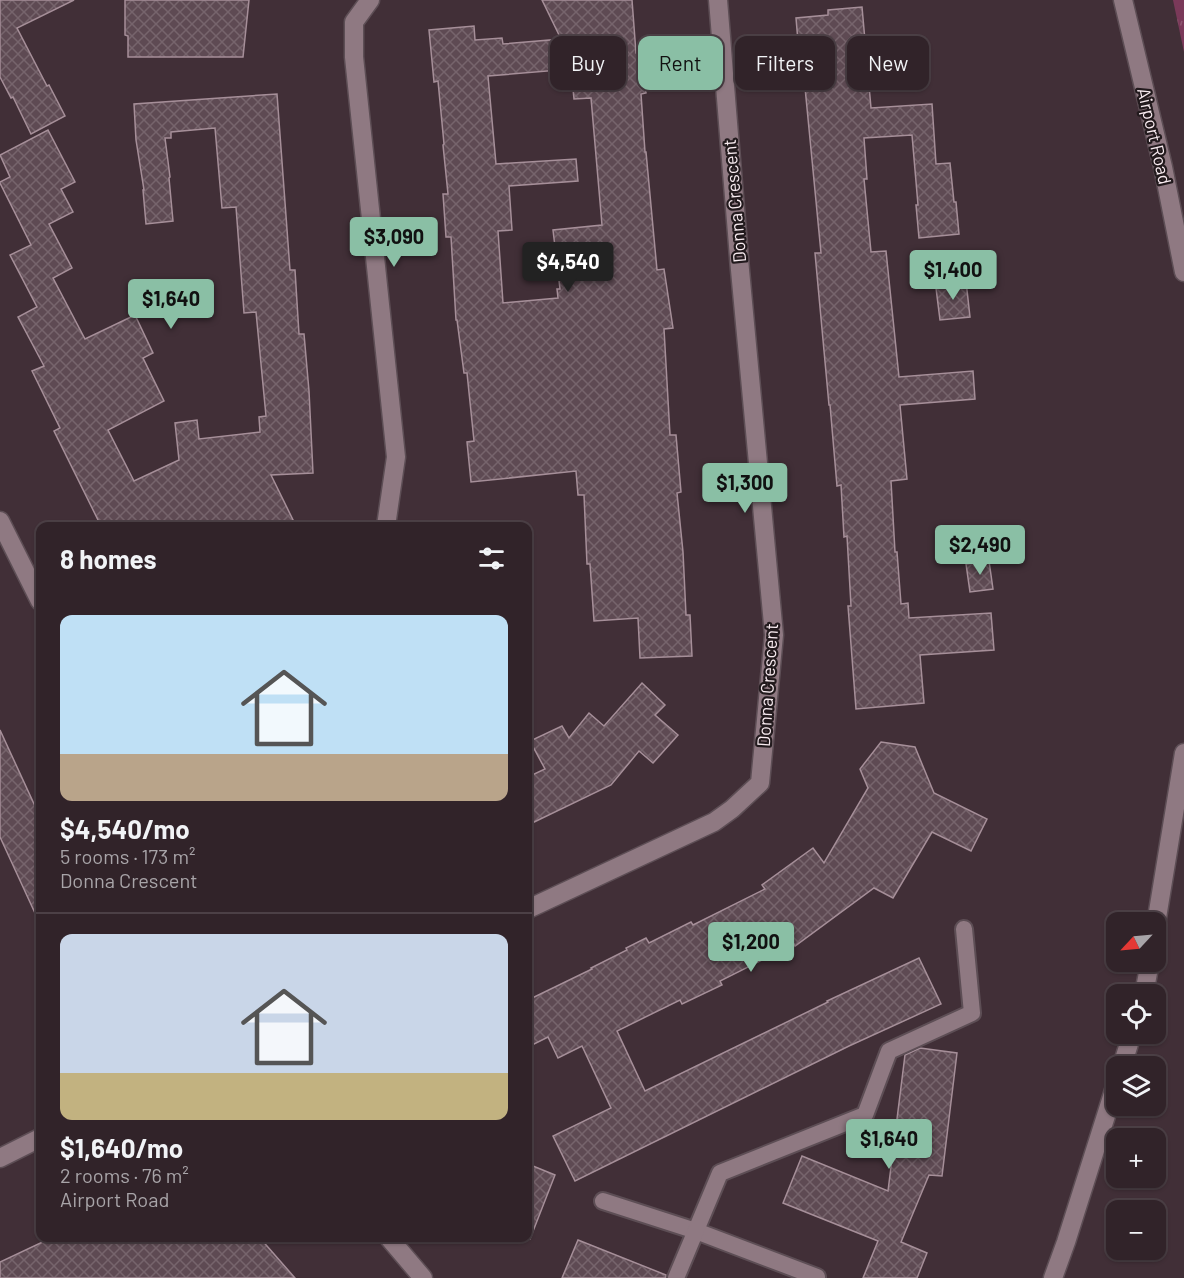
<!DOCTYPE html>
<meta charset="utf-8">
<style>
body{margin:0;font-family:Barlow,sans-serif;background:#3d2f35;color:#f1f3f6;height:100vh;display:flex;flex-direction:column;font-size:22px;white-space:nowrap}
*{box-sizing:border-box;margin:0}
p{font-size:20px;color:#a8a4a8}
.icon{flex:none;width:33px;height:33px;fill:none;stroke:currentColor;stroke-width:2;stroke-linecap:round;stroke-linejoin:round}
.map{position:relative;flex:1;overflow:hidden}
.drawer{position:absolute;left:36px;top:522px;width:496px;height:720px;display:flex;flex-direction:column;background:#312329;border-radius:12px;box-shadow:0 2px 4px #0004,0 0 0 2px #4c4046}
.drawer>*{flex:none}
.guide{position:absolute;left:550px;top:36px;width:543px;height:54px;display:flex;gap:12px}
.needle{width:39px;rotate:244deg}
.tools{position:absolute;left:1106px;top:912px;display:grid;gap:12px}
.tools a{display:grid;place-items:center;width:60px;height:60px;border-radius:12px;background:#312329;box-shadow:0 2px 4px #0004,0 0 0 2px #4c4046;font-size:30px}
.price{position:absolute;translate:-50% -51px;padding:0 14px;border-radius:6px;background:#8abfa5;color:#111;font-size:20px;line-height:39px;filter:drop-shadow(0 2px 3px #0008)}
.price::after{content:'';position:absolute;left:50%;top:36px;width:18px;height:14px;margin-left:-9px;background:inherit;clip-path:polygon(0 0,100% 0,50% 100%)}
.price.selected{background:#222;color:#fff}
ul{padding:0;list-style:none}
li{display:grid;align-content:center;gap:12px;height:318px;padding:0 24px}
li+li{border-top:2px solid #4c4046}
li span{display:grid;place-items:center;height:186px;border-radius:12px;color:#555}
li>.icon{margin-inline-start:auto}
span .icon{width:108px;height:108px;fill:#fffc;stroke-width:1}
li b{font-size:26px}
h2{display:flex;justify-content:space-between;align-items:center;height:72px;padding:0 24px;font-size:26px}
.pill{padding:0 21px;border-radius:12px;background:#312329;box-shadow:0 2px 4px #0004,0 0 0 2px #4c4046;font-size:21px;line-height:54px}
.pill.selected{background:#8abfa5;color:#111}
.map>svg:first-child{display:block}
</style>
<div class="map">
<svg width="1184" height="1278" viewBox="0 0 1184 1278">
<defs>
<pattern id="grass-tufts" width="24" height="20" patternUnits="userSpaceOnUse" patternTransform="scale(1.5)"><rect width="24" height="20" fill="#7a3959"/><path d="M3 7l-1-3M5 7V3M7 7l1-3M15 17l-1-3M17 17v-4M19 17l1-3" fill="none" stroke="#8e5671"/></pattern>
<pattern id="building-cross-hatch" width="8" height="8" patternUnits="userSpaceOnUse" patternTransform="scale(1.5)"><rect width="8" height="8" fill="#5e4a53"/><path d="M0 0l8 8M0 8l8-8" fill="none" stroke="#76646c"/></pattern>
</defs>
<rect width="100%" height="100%" fill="#412f37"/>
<!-- grass -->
<path fill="url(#grass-tufts)" d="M 1173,0 L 1184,0 L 1184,52 Z"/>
<!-- building -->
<g fill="url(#building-cross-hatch)" stroke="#a68f99" stroke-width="1.5" fill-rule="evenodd">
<path d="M 0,0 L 74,0 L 17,28 L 47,86 L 49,85 L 65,116 L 31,134 L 13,97 L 11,98 L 0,77 Z"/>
<path d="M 125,0 L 249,0 L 243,57 L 128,57 L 128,36 L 125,35 Z"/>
<path d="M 542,0 L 632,0 L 636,53 L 642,52 L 646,93 L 641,94 L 645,152 L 646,152 L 657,270 L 664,269 L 673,328 L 664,329 L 670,435 L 676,435 L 681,492 L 677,493 L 683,552 L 686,615 L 690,615 L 692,656 L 640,658 L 638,618 L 594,621 L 590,564 L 587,564 L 584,495 L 578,495 L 576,471 L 471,482 L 467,442 L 474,441 L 467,373 L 464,373 L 457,320 L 456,320 L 451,237 L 446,237 L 443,194 L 448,194 L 443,145 L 444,144 L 438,81 L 434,82 L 429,30 L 474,26 L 475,40 L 502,38 L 503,44 L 561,39 ZM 571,69 L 574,99 L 591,98 L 602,225 L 553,230 L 560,289 L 557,289 L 558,298 L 503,303 L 498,231 L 512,230 L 509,186 L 578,181 L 576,159 L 496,164 L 488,76 Z"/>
<path d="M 862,7 L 871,108 L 932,104 L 936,164 L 950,163 L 954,202 L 956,202 L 959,234 L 919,238 L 916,205 L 918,205 L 912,135 L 864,138 L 867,179 L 864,179 L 871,252 L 886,251 L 899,377 L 973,371 L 975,399 L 900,405 L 907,479 L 891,481 L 895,552 L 897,552 L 901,604 L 908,603 L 909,618 L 991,613 L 994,650 L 920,655 L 924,703 L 856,709 L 848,606 L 851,606 L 847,536 L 844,537 L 841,485 L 837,486 L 830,405 L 829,405 L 815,253 L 821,253 L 804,77 L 801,77 L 796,18 L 828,15 L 828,10 Z"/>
<path d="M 277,94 L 290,270 L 295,270 L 299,334 L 304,334 L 309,391 L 313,473 L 271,475 L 296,526 L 101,526 L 54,431 L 60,428 L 32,371 L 44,366 L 18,317 L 37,307 L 10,255 L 31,245 L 0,183 L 0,182 L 10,177 L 0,155 L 48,130 L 75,182 L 61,189 L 73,212 L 49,224 L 72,268 L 53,278 L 85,339 L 135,315 L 153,353 L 143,358 L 164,401 L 108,430 L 134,481 L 179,460 L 175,423 L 197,420 L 199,439 L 260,432 L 259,417 L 266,416 L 256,312 L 244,313 L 236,207 L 222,208 L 215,128 L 171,132 L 171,138 L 165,138 L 170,177 L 169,178 L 173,221 L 146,224 L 143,190 L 144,190 L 136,140 L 134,104 Z"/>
<path d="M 966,281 L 970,317 L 940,320 L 936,288 L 941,288 L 941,284 Z"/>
<path d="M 989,561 L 993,589 L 970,592 L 966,564 Z"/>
<path d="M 642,683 L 665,705 L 655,715 L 678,735 L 653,763 L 639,751 L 611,785 L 528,825 L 528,777 L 545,769 L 530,741 L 562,726 L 569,738 L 589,713 L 604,726 Z"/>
<path d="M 0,730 L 40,817 L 40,924 L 0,837 Z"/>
<path d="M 881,742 L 915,747 L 934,793 L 987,819 L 971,851 L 932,832 L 893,898 L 874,888 L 795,946 L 794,944 L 720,981 L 722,985 L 682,1004 L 680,1000 L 617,1031 L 645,1091 L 828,1002 L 827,1001 L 919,958 L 941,1004 L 849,1046 L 575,1181 L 553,1136 L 611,1108 L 582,1046 L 558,1058 L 548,1037 L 528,1047 L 528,1000 L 592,969 L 591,968 L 627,950 L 626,948 L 646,938 L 649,943 L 691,922 L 693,925 L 765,889 L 762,885 L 813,848 L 824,863 L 868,788 L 860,769 Z"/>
<path d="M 920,1048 L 957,1053 L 942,1176 L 929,1175 L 901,1242 L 927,1253 L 917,1278 L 863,1278 L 878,1241 L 783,1203 L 802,1156 L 888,1191 L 905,1055 Z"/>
<path d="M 528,1164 L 555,1175 L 530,1239 L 528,1238 Z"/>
<path d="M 51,1238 L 260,1238 L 295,1278 L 0,1278 L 0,1262 Z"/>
<path d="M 578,1240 L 666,1275 L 666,1278 L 562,1278 Z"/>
</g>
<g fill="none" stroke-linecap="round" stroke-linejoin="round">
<defs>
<g id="lane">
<path d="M 603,1201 L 696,1231 L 817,1277"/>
<path d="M 676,1278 L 720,1173 L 865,1115 L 889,1051 L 972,1013 L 964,929"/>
</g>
<g id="street">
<path d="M 370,0 L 354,22 L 354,57 L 396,457 L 386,526"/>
<path d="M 0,521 L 40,601"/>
<path d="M 528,909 L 714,822 L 732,809 L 760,783 L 774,635 L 740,270 L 718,0"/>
<path d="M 0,1158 L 40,1138"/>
<path d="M 389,1238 L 423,1278"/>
</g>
<g id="secondary">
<path d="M 1123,0 L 1163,167 L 1184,272"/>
<path d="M 1155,930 L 1184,753"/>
<path d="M 1144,994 L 1150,962"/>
<path d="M 1122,1066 L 1132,1034"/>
<path d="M 1053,1278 L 1066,1242 L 1116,1084"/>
</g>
</defs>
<!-- lane casing -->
<use href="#lane" stroke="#5d4e55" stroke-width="20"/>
<!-- street casing -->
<use href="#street" stroke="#5d4e55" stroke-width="21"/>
<!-- secondary casing -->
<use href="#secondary" stroke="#5d4e55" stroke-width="21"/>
<!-- lane -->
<use href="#lane" stroke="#8f7982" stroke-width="16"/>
<!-- street -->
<use href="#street" stroke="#8f7982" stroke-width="18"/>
<!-- secondary -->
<use href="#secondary" stroke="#8f7982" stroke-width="18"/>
</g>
<g text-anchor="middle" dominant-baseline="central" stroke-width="4.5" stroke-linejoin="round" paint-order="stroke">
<!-- street labels -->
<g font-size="18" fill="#f8ebf0" stroke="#221a1d">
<text transform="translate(1155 136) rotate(77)">Airport Road</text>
<text transform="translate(734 201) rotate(-95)">Donna Crescent</text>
<text transform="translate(767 685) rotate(-86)">Donna Crescent</text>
</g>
</g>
</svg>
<div class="tools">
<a><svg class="needle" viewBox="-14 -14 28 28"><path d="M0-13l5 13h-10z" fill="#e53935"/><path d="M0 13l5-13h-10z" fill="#a8a4a8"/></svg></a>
<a><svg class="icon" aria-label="locate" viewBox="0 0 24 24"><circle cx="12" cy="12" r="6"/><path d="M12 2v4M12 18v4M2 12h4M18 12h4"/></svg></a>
<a><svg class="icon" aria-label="layers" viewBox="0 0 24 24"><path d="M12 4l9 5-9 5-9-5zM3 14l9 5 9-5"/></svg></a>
<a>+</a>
<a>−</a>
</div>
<b class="price" style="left:394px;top:268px">$3,090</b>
<b class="price selected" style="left:568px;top:293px">$4,540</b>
<b class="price" style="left:953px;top:301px">$1,400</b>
<b class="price" style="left:171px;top:330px">$1,640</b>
<b class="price" style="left:745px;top:514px">$1,300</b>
<b class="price" style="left:980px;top:576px">$2,490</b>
<b class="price" style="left:751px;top:973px">$1,200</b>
<b class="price" style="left:889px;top:1170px">$1,640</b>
<div class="guide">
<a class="pill">Buy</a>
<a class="pill selected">Rent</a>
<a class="pill">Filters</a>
<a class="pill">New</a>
</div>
<section class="drawer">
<h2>8 homes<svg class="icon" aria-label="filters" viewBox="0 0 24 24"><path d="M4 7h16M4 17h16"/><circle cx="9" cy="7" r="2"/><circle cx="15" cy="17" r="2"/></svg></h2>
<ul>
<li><span style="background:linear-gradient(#bfe0f5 75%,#b9a48a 0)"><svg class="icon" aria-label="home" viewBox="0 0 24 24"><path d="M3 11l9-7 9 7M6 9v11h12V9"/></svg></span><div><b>$4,540/mo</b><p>5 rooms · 173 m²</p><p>Donna Crescent</p></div></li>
<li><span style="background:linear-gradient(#c9d6e8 75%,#c2b280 0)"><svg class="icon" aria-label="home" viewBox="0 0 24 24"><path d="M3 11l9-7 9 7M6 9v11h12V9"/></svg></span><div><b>$1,640/mo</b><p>2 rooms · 76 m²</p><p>Airport Road</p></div></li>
</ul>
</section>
</div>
